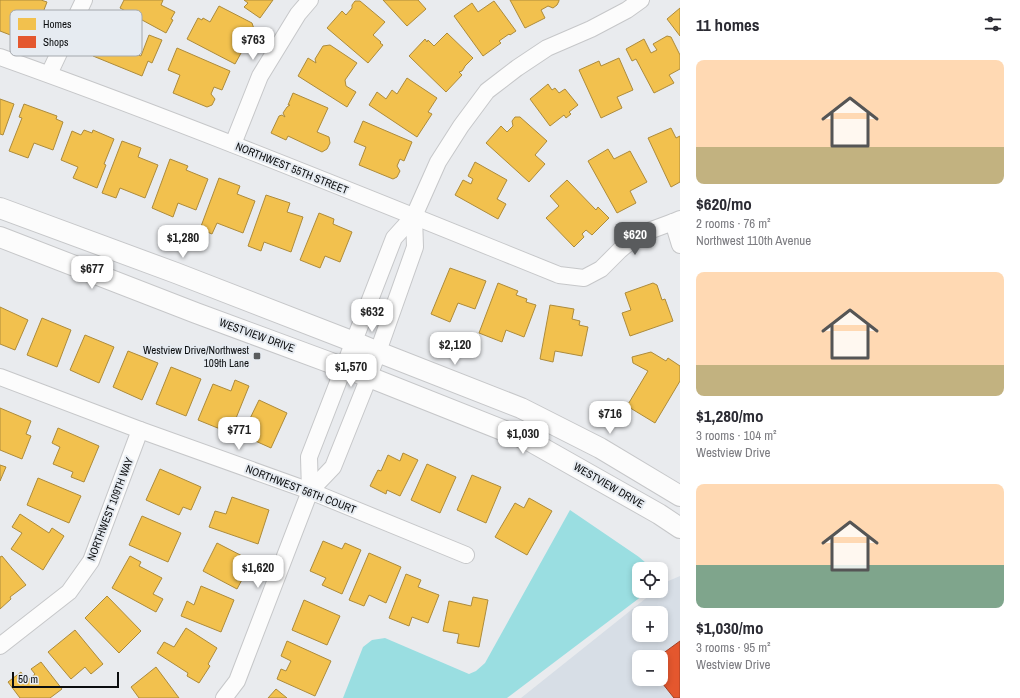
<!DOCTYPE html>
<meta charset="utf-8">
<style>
body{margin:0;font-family:"Archivo Narrow",sans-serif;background:#f7f7f7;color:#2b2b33;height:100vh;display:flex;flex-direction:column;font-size:15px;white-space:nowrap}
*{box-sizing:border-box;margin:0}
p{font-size:13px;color:#7c7c81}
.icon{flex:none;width:22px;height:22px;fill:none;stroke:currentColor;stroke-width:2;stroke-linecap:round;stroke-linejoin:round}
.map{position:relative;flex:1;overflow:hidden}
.sheet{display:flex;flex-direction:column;background:#fff;width:340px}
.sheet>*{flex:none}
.fabs{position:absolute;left:632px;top:562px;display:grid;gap:8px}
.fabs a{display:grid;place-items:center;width:36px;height:36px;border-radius:8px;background:#fff;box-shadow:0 2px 6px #0003;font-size:20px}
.scale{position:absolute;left:12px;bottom:10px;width:107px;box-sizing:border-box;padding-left:4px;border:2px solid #0b0d0f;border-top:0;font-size:11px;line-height:14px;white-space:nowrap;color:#0b0d0f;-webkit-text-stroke:3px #e6ebf1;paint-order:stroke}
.price{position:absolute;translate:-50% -34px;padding:0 9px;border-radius:8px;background:#fff;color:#222;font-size:13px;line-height:26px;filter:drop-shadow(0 1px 2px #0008)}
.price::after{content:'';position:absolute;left:50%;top:24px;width:12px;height:9px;margin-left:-6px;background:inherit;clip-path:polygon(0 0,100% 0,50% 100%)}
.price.current{background:#595b5d;color:#fff}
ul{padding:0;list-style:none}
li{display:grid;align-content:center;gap:8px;height:212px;padding:0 16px}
li span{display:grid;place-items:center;height:124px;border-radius:8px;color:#555}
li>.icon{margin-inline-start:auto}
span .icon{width:72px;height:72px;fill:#fffc;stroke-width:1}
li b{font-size:17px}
h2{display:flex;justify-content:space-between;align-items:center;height:48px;padding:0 16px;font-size:17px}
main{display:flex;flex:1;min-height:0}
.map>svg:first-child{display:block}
</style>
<main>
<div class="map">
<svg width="680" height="698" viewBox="0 0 680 698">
<rect width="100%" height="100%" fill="#e9ebee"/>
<!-- built -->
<path fill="#d7dee6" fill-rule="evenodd" d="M 680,576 L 680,698 L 521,698 L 655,591 L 661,591 L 661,586 L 666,582 ZM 639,613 L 661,613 L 661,635 L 639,635 ZM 639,657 L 661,657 L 661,679 L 639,679 Z"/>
<!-- water -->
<path fill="#9adee1" d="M 570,510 L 639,557 L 646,563 L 649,569 L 639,569 L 639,591 L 647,591 L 646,593 L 507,698 L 343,698 L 363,647 L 372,640 L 385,638 L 469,674 L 476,671 L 485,663 Z"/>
<!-- homes -->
<g fill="#f2c14e" stroke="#ad8b3b">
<path d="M 0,0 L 41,0 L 47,2 L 39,23 L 34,22 L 31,29 L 34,33 L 32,39 L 26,41 L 0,31 Z"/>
<path d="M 124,0 L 163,0 L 161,5 L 175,12 L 171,19 L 173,20 L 166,33 L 120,8 Z"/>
<path d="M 244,0 L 273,0 L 260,18 L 244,7 L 248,3 Z"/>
<path d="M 383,0 L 418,0 L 426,9 L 407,26 Z"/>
<path d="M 510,0 L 559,0 L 559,1 L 557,5 L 553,8 L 548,6 L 541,10 L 545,18 L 525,28 Z"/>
<path d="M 355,1 L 360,1 L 385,22 L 373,35 L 381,42 L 380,43 L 383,45 L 368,63 L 327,28 L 342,11 L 346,15 L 352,8 L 352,5 Z"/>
<path d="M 494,1 L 516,31 L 510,35 L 509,34 L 499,41 L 501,43 L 483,56 L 454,16 L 472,3 L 478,12 Z"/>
<path d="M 219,6 L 252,23 L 254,29 L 251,34 L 246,36 L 244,35 L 241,41 L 246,44 L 235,64 L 187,39 L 198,18 L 202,20 L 203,18 L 210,22 Z"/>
<path d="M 680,8 L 680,36 L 667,19 Z"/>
<path d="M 109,15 L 140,28 L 130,52 L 141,56 L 149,35 L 162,40 L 152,63 L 148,61 L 142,76 L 93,56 L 100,37 L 104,39 L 105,35 L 103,33 L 101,30 L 103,25 L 106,25 Z"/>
<path d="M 447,33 L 473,58 L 465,66 L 464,68 L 462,71 L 459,72 L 462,75 L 446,92 L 409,56 L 425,39 L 427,42 L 428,40 L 434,46 Z"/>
<path d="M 667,36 L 671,37 L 680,55 L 680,69 L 669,75 L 674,83 L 654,93 L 636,59 L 632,61 L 626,49 L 644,39 L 651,53 L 657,50 L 653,44 Z"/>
<path d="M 330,45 L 357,63 L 345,80 L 346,86 L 356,92 L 347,107 L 298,76 L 308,58 L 316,63 L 315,59 L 323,46 Z"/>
<path d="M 177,48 L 230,71 L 222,90 L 214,87 L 211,94 L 215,99 L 212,105 L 207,107 L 173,93 L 180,75 L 168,70 Z"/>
<path d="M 619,58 L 633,90 L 617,97 L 622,108 L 601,118 L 579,70 L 599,61 L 601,66 Z"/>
<path d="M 407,78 L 437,98 L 428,112 L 432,114 L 417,137 L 369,105 L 377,92 L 386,99 L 392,90 L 397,94 Z"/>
<path d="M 548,84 L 552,90 L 555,88 L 559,93 L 565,89 L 578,105 L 569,112 L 571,114 L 566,118 L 564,115 L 550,126 L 530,99 Z"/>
<path d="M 293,93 L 328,108 L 317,132 L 329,137 L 330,143 L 327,149 L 322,152 L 288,136 L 286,140 L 271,133 L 279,116 L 282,115 L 285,117 L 283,113 L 287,107 L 290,105 L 288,105 Z"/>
<path d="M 0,99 L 14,104 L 3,135 L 0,134 Z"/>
<path d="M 24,104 L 57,116 L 56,119 L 63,122 L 53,150 L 34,143 L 28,158 L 9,151 L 22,118 L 19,117 Z"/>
<path d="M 515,117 L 520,117 L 547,141 L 535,155 L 545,164 L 529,182 L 486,143 L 501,126 L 507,132 L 513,126 L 512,121 Z"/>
<path d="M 363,121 L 412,142 L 404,161 L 400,159 L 397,166 L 400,171 L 397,177 L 393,179 L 359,165 L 366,147 L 354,142 Z"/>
<path d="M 671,128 L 676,138 L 680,136 L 680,182 L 671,187 L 648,138 Z"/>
<path d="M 84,130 L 92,133 L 93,130 L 114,139 L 104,164 L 106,165 L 97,188 L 73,178 L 78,167 L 61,160 L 72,131 L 81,135 Z"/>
<path d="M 122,141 L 141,148 L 138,157 L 158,165 L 145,198 L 120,188 L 116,198 L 102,193 Z"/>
<path d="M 608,149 L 614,159 L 630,151 L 647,182 L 630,191 L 636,203 L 617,213 L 588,161 Z"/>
<path d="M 170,159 L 188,166 L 186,170 L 208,179 L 196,210 L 178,203 L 173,217 L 152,208 Z"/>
<path d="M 475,162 L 507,180 L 497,199 L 506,204 L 498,219 L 455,195 L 463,180 L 471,184 L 473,179 L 468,176 Z"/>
<path d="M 219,178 L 240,186 L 237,194 L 255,201 L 243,233 L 217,223 L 212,234 L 200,229 Z"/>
<path d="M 567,180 L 596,210 L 598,207 L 609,218 L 592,235 L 586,230 L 582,234 L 584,237 L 574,247 L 546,218 L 559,206 L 550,196 Z"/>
<path d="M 266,195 L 290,203 L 287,212 L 303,217 L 291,252 L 264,242 L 261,251 L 248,246 Z"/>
<path d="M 319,213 L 334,219 L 333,224 L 352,232 L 340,262 L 325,256 L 320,268 L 300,260 Z"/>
<path d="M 450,268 L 486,281 L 475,309 L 458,303 L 450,322 L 431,314 Z"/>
<path d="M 498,283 L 518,291 L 516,295 L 527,299 L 526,302 L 536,305 L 524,337 L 506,330 L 502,342 L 479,333 Z"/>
<path d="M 653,283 L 657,285 L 662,300 L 665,299 L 673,321 L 630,336 L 622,313 L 631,310 L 625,293 Z"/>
<path d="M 550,305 L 574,309 L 572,319 L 580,321 L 579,325 L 588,327 L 582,356 L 555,351 L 553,362 L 540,359 Z"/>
<path d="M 0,307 L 28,320 L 15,350 L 0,344 Z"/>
<path d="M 42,318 L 71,330 L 57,367 L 27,355 Z"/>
<path d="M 85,335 L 114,347 L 99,383 L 70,370 Z"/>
<path d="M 128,351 L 158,363 L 142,400 L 113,387 Z"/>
<path d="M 651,352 L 666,361 L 668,358 L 680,366 L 680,381 L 655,423 L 627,406 L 648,371 L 633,363 L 632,357 Z"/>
<path d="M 171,367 L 201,379 L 186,416 L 156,404 Z"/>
<path d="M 235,380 L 249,386 L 230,433 L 198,420 L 213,384 L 231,391 Z"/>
<path d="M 259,400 L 287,413 L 271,448 L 242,435 Z"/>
<path d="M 0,408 L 31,421 L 26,434 L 31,436 L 22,459 L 0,450 Z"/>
<path d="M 58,428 L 99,446 L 84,482 L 71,477 L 73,472 L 53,464 L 60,447 L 52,443 Z"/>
<path d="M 403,453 L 418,460 L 400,496 L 387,490 L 386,494 L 370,486 L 378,470 L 381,471 L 388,455 L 400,461 Z"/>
<path d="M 427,464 L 456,477 L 440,513 L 411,500 Z"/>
<path d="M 0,465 L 6,467 L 0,481 Z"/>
<path d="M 160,469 L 201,487 L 191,510 L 183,507 L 179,515 L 146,500 Z"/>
<path d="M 472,475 L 501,487 L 486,523 L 457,510 Z"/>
<path d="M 38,478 L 81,496 L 69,523 L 27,505 Z"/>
<path d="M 232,497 L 269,510 L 258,544 L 209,527 L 215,511 L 226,514 Z"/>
<path d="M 529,498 L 552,511 L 527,555 L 495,537 L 515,503 L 524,508 Z"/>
<path d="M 20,514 L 49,533 L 52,528 L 64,536 L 43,570 L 11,549 L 22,533 L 12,527 Z"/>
<path d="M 142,516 L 181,533 L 168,562 L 129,545 Z"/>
<path d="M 323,541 L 342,549 L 345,543 L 361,550 L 342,594 L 322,585 L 326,578 L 310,571 Z"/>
<path d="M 217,543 L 252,561 L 237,589 L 203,571 Z"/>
<path d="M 369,553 L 401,567 L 386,603 L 369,595 L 364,606 L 349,600 Z"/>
<path d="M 2,556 L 26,585 L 10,597 L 11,599 L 0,609 L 0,557 Z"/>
<path d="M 130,556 L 141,562 L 139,566 L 162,578 L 153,594 L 163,599 L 156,612 L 112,588 Z"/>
<path d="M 406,574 L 421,580 L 418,587 L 439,595 L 428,623 L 412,617 L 409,626 L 389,618 Z"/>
<path d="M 201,586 L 234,600 L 221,632 L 181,616 L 187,601 L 194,605 Z"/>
<path d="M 107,596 L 141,631 L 119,653 L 85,618 Z"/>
<path d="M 473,597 L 488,600 L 479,647 L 457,643 L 459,634 L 443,631 L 449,601 L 471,606 Z"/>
<path d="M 304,600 L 340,616 L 327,645 L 292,630 Z"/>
<path d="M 186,628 L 217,648 L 208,664 L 210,666 L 199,683 L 187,676 L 188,673 L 157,653 L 164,642 L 174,647 Z"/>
<path d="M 75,630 L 103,664 L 91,674 L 85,667 L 71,679 L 48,652 Z"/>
<path d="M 287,641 L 331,661 L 315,696 L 277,679 L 281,669 L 286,671 L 291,661 L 281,656 Z"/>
<path d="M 41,662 L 62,689 L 50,698 L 20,698 L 8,682 L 21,672 L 27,681 L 35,674 L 31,669 Z"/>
<path d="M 156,667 L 179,698 L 139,698 L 131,687 Z"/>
<path d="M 276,689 L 287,698 L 268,698 Z"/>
</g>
<!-- shops -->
<path fill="#e4572e" stroke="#a34125" d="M 680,641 L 680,698 L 674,698 L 659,679 L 661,679 L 661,657 L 658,657 Z"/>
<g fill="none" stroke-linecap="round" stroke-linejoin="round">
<defs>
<g id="minor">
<path d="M 0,57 C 188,124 373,200 559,275 L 584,278 L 601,269 L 620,250 L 638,235 L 673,222 L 680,219"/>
<path d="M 49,74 L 84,0"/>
<path d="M 233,144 L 260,76 L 298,14 L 310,0"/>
<path d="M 673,222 L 680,245"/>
<path d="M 0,377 L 140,430 L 310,491 L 466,555"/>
<path d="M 310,491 L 309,457 L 394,238 L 414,216 L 438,162 L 461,126 L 487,91 L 517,68 L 547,48 L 591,29 L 627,10 L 641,0"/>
<path d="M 0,646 L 69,592 L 91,561 L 140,430"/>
<path d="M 224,698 L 237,681 L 310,491 L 333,467 L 369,377 L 415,247 L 414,216"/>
</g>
<g id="tertiary">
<path d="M 0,208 L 176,273 L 354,342 L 378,352 L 521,408 L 600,448 L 680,496"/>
<path d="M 0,237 L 196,313 L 369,377 L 530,441 L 659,514 L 680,528"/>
</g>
</defs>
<!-- minor casing -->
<use href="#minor" stroke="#c6c7c9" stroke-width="18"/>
<!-- tertiary casing -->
<use href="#tertiary" stroke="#c6c7c9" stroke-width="22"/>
<!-- minor -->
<use href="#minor" stroke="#fcfcfc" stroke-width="16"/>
<!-- tertiary -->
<use href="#tertiary" stroke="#fcfcfc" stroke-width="20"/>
</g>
<!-- markers -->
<rect fill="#595b5d" stroke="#e6ebf1" stroke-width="1.5" x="253" y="352" width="8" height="8" rx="2"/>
<g text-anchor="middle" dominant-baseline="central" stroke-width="4" stroke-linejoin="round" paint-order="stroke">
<!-- street labels -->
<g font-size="11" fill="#0b0d0f" stroke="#e6ebf1">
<text transform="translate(292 168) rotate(22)">NORTHWEST 55TH STREET</text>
<text transform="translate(257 335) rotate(20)">WESTVIEW DRIVE</text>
<text transform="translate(609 485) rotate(30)">WESTVIEW DRIVE</text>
<text transform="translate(301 489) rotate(21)">NORTHWEST 56TH COURT</text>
<text transform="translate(110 509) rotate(-69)">NORTHWEST 109TH WAY</text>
</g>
<!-- poi labels -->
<g font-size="11" fill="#0b0d0f" stroke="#e6ebf1" text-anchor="end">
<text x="249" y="350">Westview Drive/Northwest<tspan x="249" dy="13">109th Lane</tspan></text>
</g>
</g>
<!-- legend -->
<rect x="10" y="10" width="132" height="46" rx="6" fill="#e6ebf1" stroke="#a4a8ad" stroke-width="1"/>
<rect x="18" y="18" width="18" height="12" fill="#f2c14e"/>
<rect x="18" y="36" width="18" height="12" fill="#e4572e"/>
<g font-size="11" fill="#0b0d0f">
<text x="43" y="28">Homes</text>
<text x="43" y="46">Shops</text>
</g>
</svg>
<div class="fabs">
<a><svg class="icon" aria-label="locate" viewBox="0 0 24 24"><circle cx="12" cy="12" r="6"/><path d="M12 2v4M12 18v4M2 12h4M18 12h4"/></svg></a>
<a>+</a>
<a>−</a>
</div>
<div class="scale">50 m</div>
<b class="price" style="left:253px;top:61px">$763</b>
<b class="price current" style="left:635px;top:256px">$620</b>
<b class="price" style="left:183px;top:259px">$1,280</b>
<b class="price" style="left:92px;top:290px">$677</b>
<b class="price" style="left:372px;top:333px">$632</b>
<b class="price" style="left:455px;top:366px">$2,120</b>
<b class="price" style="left:351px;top:388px">$1,570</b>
<b class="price" style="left:610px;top:435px">$716</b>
<b class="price" style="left:239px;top:451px">$771</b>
<b class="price" style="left:523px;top:455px">$1,030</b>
<b class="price" style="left:258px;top:589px">$1,620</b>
</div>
<section class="sheet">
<h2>11 homes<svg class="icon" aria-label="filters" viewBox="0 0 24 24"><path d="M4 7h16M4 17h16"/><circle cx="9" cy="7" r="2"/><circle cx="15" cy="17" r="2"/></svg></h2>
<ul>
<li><span style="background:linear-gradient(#ffd9b3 70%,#c2b280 0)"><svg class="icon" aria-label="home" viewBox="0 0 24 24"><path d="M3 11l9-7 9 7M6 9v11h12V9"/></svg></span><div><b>$620/mo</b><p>2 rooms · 76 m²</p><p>Northwest 110th Avenue</p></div></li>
<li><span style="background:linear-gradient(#ffd9b3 75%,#c2b280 0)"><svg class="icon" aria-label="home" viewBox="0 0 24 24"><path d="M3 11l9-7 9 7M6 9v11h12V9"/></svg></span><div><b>$1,280/mo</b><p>3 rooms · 104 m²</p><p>Westview Drive</p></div></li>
<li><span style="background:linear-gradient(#ffd9b3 65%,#7fa58c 0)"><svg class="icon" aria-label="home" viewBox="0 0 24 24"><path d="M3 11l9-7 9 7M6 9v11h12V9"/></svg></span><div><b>$1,030/mo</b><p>3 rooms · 95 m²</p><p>Westview Drive</p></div></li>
</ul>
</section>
</main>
